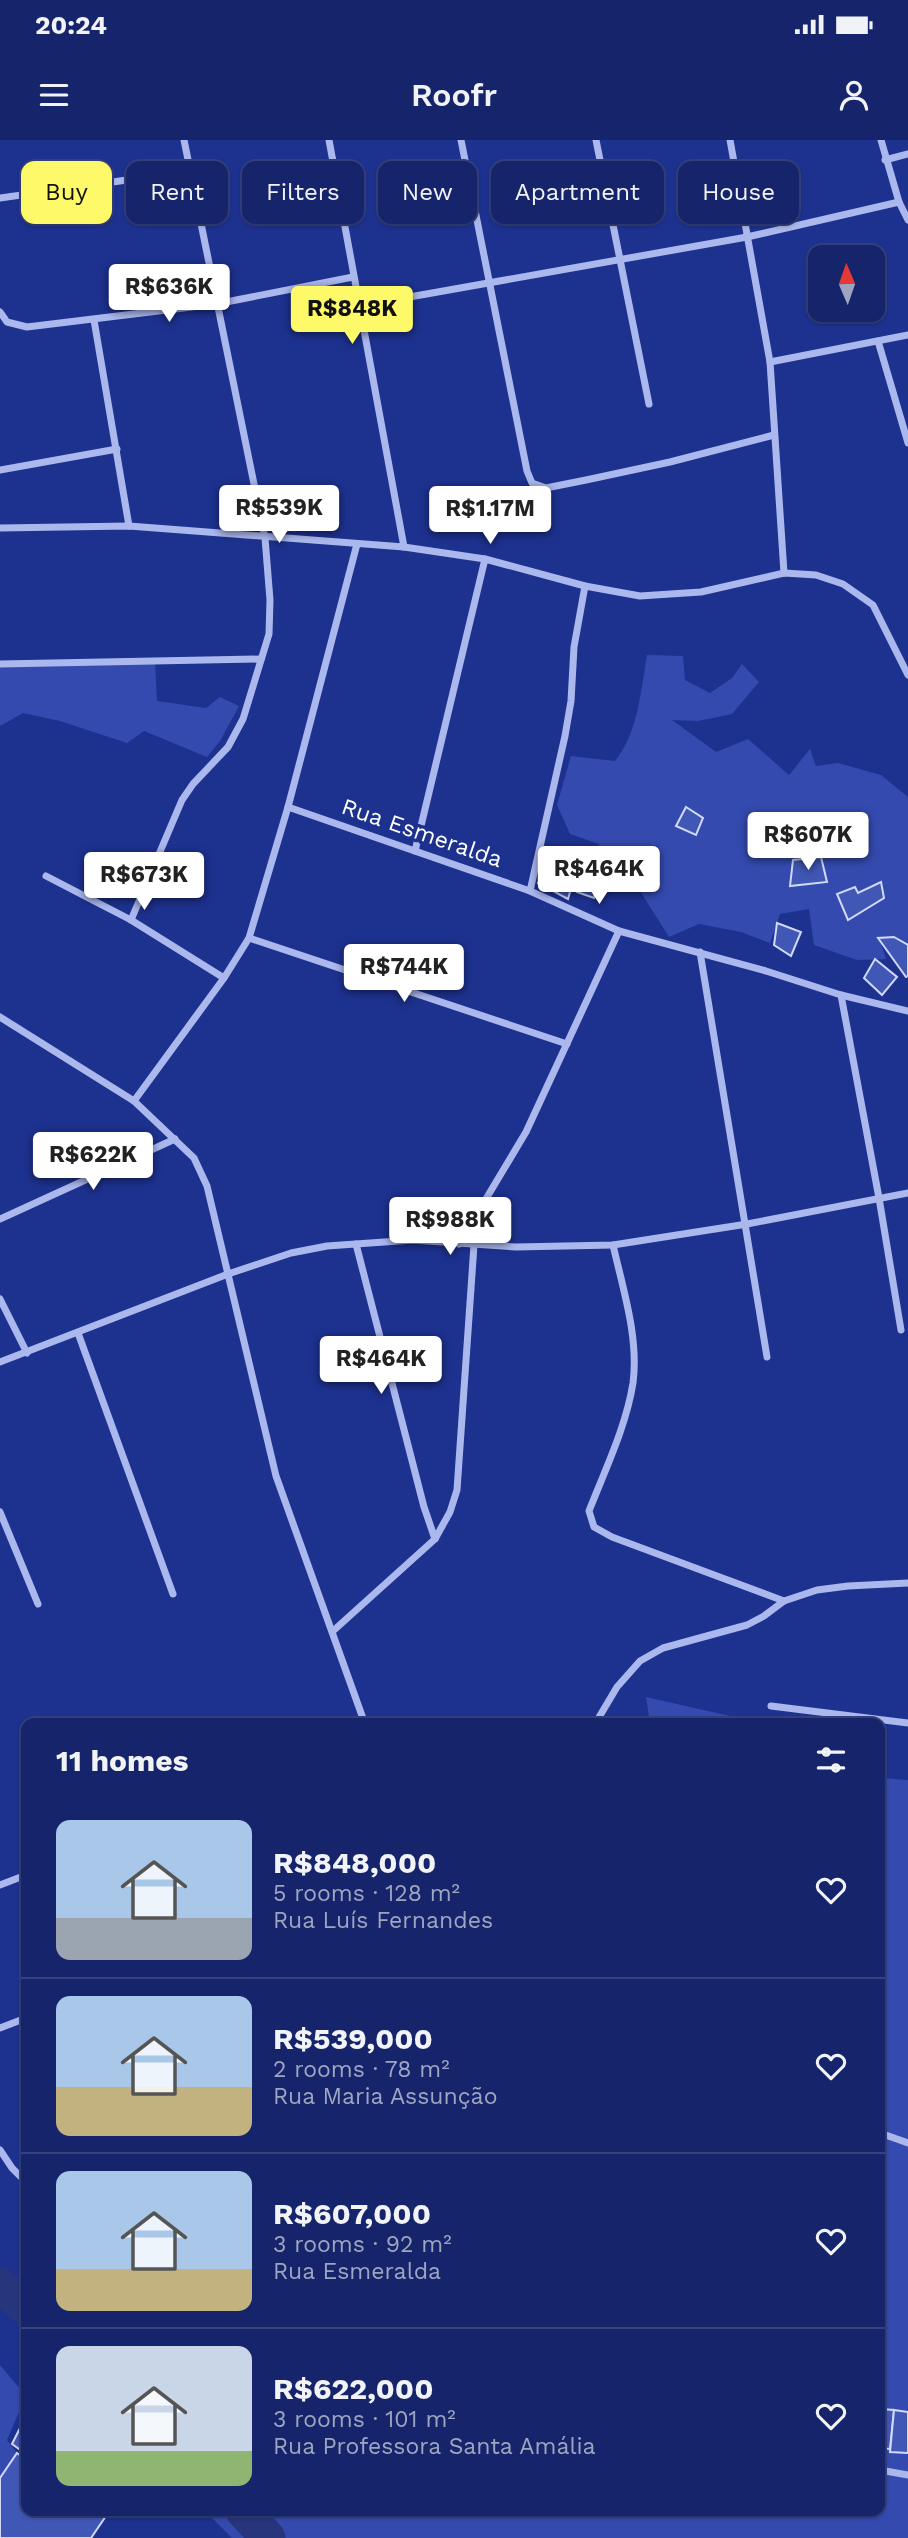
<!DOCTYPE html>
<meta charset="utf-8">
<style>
body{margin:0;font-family:"Work Sans",sans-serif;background:#233173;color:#f1f3f6;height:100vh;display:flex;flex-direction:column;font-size:26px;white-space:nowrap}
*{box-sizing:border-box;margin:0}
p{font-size:23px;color:#9ea5c1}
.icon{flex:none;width:38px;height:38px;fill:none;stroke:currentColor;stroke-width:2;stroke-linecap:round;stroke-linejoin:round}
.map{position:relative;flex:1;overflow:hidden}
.drawer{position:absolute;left:21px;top:1578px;width:864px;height:798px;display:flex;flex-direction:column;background:#16256b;border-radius:14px;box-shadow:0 2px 5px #0004,0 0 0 2px #35427e}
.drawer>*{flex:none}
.guide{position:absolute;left:21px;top:21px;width:866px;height:63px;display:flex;gap:14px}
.needle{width:46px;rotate:358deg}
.fabs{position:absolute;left:808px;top:105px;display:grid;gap:14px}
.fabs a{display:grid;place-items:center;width:77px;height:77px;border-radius:14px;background:#16256b;box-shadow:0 2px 5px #0004,0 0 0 2px #35427e;font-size:35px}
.price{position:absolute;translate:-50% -60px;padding:0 16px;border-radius:7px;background:#fff;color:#222;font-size:23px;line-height:46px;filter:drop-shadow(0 2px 4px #0008)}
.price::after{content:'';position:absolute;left:50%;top:42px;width:21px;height:16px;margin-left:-10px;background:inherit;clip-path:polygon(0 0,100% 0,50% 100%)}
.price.current{background:#fdf969;color:#111}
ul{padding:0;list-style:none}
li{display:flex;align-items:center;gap:21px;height:175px;padding:0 35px}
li+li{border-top:2px solid #35427e}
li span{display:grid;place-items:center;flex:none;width:196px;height:140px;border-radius:14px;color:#555}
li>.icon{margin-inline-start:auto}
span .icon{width:84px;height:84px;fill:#fffc;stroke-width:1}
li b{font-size:30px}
h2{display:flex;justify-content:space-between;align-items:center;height:84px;padding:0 35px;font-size:30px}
.chip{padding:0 24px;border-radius:14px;background:#16256b;box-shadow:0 2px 5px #0004,0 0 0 2px #35427e;font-size:24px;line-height:63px}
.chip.current{background:#fdf969;color:#111}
.status{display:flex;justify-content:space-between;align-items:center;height:49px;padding:0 35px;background:#16256b;direction:ltr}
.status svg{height:19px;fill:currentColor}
header{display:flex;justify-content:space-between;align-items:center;height:91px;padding:0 35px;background:#16256b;font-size:32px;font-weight:600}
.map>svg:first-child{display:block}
</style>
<div class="status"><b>20:24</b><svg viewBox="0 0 49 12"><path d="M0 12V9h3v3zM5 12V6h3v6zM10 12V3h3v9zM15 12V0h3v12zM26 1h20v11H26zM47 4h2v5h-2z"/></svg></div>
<header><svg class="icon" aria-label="menu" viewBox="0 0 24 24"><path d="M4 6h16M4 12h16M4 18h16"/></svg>Roofr<svg class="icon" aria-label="person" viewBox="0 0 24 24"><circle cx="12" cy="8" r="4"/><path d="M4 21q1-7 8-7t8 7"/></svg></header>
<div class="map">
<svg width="908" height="2398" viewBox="0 0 908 2398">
<rect width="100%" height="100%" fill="#1d318f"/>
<!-- green -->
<g fill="#344aaf">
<path d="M 647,515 L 683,516 L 685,540 L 710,553 L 732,538 L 742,524 L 759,542 L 732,574 L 698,581 L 672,580 L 716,612 L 748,599 L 789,635 L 810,609 L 816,626 L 838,623 L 881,635 L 908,657 L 908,805 L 894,797 L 879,798 L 886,819 L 857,820 L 814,805 L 809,769 L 780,774 L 770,803 L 741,792 L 699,784 L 669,797 L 640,751 L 601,732 L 599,704 L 570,694 L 557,665 L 571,616 L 615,621 C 638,593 641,550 647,515 Z"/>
<path d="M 155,520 L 157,561 L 206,568 L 220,557 L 239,566 L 220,601 L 207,617 L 144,591 L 127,603 L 60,581 L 23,573 L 0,586 L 0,527 Z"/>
<path d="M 646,1557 L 730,1576 L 732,1584 L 650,1584 Z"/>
<path d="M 880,1638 L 908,1640 L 908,2398 L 232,2398 L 210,2376 L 214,2371 L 880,2371 Z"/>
<path d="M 0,2225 L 26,2256 L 7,2300 L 17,2313 L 0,2338 Z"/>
</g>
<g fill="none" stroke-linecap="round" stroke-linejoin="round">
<!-- river -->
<g stroke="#27357d" stroke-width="35">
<path d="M 0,2145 L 26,2169"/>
<path d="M 243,2371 L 268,2398"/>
</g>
</g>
<!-- building -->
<g fill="#4157b5" stroke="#d1d9fa" stroke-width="2">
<path d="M 686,667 L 703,678 L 696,695 L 676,686 Z"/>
<path d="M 824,680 L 836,689 L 821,717 L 807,706 Z"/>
<path d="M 821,717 L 827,742 L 790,746 L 793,720 Z"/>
<path d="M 591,720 L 600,724 L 594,758 L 577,752 L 580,728 L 592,733 Z"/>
<path d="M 547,724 L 574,738 L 568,759 L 538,743 Z"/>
<path d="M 881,742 L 884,758 L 848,780 L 837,754 L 855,747 L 858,753 Z"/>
<path d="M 777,783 L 801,792 L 791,816 L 774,805 Z"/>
<path d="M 894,797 L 908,805 L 908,836 L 906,837 L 878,798 Z"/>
<path d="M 875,819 L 897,837 L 882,855 L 864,838 Z"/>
<path d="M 880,2269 L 894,2270 L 890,2309 L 880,2308 Z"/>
<path d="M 894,2270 L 908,2272 L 908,2313 L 890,2312 Z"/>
<path d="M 22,2284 L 26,2287 L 26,2314 L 12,2304 Z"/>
<path d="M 17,2313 L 26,2320 L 26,2371 L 105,2371 L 108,2373 L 91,2398 L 0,2398 L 0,2338 Z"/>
</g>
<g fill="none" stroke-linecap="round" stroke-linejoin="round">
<!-- street -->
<g stroke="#abb8ed" stroke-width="7">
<path d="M 329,0 L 404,407"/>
<path d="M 461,0 L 527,331 L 532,343 L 546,348 L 586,340 L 670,322 L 774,295"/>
<path d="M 596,0 L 649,264"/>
<path d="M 730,0 L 770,222 L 784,433"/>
<path d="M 881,0 L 899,62 L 908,80"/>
<path d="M 885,20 L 908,14"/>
<path d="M 0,58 L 190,31"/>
<path d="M 359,166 L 747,97 L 899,62"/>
<path d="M 0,172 L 7,182 L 27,187 L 216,164 L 353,137"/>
<path d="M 94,180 L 129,386"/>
<path d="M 878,201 L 908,303"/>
<path d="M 770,222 L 908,195"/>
<path d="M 0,330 L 117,309"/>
<path d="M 0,388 L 129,386 L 404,407 L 485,419 L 585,446 L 640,456 L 701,452 L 784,433 L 816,435 L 843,444 L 873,465 L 908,535"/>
<path d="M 0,524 L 261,519"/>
<path d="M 288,667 L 530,751 L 619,791 L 766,831 L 841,855 L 908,871"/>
<path d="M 415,711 L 485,419"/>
<path d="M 46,736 L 131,780 L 224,838"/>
<path d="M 530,751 L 565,596 L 571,561 L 574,507 L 585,446"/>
<path d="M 131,780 L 182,660 L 193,644 L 228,607 L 243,579 L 269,494 L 270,460 L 265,398 L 184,0"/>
<path d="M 249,798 L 567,904"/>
<path d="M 700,812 L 767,1217"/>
<path d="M 841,855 L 879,1058 L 901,1190"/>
<path d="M 0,877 L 134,961 L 194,1018 L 207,1046 L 276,1336 L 365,1584"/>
<path d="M 134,961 L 224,838 L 249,798 L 288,667 L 357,404"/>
<path d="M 0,1079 L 175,999"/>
<path d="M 356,1104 L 424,1367 L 435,1399"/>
<path d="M 459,1104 L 526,992 L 619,791"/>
<path d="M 613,1105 C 623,1149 639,1198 633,1243 C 626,1287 605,1330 589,1371 L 594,1387 L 612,1397 L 784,1461"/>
<path d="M 0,1159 L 27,1213"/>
<path d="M 78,1193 L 173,1454"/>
<path d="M 0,1222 L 228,1134 L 291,1113 L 327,1106 L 413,1100 L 516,1107 L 613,1105 L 747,1084 L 908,1053"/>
<path d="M 0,1372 L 38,1464"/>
<path d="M 333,1491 L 435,1399 L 450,1372 L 457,1350 L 474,1105"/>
<path d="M 771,1566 L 908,1583"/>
<path d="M 595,1584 L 617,1547 L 640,1521 L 663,1508 L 747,1485 L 764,1476 L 784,1461 L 817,1450 L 848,1446 L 908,1443"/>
<path d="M 0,1745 L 26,1735"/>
<path d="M 0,1888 L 26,1878"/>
<path d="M 880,1993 L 908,2003"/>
<path d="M 0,2010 L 12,2028 L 26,2042"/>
<path d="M 880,2330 L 908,2335"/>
</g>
</g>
<g text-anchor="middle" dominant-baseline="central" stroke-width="7" stroke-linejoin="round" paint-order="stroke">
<!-- street labels -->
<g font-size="23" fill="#fff" stroke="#1d318f">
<text transform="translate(422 693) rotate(19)">Rua Esmeralda</text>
</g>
</g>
</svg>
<div class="fabs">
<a><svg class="needle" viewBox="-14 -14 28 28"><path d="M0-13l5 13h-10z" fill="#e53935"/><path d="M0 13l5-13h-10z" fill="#9ea5c1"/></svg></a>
</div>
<b class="price" style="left:169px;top:184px">R$636K</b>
<b class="price current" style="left:352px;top:206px">R$848K</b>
<b class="price" style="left:279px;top:405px">R$539K</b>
<b class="price" style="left:490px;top:406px">R$1.17M</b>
<b class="price" style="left:808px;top:732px">R$607K</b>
<b class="price" style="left:599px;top:766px">R$464K</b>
<b class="price" style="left:144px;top:772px">R$673K</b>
<b class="price" style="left:404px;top:864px">R$744K</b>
<b class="price" style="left:93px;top:1052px">R$622K</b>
<b class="price" style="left:450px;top:1117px">R$988K</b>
<b class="price" style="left:381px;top:1256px">R$464K</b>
<div class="guide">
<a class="chip current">Buy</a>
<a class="chip">Rent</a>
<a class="chip">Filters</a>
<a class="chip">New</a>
<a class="chip">Apartment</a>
<a class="chip">House</a>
</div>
<section class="drawer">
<h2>11 homes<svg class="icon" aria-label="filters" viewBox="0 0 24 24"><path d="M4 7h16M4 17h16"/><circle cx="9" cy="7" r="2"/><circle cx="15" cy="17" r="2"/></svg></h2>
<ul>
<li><span style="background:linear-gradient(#a9c7e8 70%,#9aa5b1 0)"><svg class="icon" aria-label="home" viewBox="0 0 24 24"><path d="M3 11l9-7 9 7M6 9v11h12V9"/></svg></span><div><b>R$848,000</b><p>5 rooms · 128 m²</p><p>Rua Luís Fernandes</p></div><svg class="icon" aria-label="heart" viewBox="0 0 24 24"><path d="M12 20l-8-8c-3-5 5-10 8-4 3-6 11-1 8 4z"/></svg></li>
<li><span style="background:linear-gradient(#a9c7e8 65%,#c2b280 0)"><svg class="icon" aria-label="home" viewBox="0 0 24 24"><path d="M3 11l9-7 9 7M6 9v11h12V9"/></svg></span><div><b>R$539,000</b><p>2 rooms · 78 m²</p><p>Rua Maria Assunção</p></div><svg class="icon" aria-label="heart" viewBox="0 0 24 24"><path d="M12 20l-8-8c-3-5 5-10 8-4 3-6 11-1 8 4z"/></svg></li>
<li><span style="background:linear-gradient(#a9c7e8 70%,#c2b280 0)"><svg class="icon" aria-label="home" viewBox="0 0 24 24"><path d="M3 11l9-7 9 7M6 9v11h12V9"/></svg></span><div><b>R$607,000</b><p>3 rooms · 92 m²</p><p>Rua Esmeralda</p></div><svg class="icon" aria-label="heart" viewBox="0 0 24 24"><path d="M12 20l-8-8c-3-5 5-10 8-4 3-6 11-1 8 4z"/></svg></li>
<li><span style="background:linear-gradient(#c9d6e8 75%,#8fb573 0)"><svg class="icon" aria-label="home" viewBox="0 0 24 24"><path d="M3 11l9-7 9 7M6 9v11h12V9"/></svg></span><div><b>R$622,000</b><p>3 rooms · 101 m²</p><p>Rua Professora Santa Amália</p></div><svg class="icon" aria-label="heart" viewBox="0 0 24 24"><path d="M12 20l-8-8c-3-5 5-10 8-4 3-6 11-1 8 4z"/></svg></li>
</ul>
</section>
</div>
